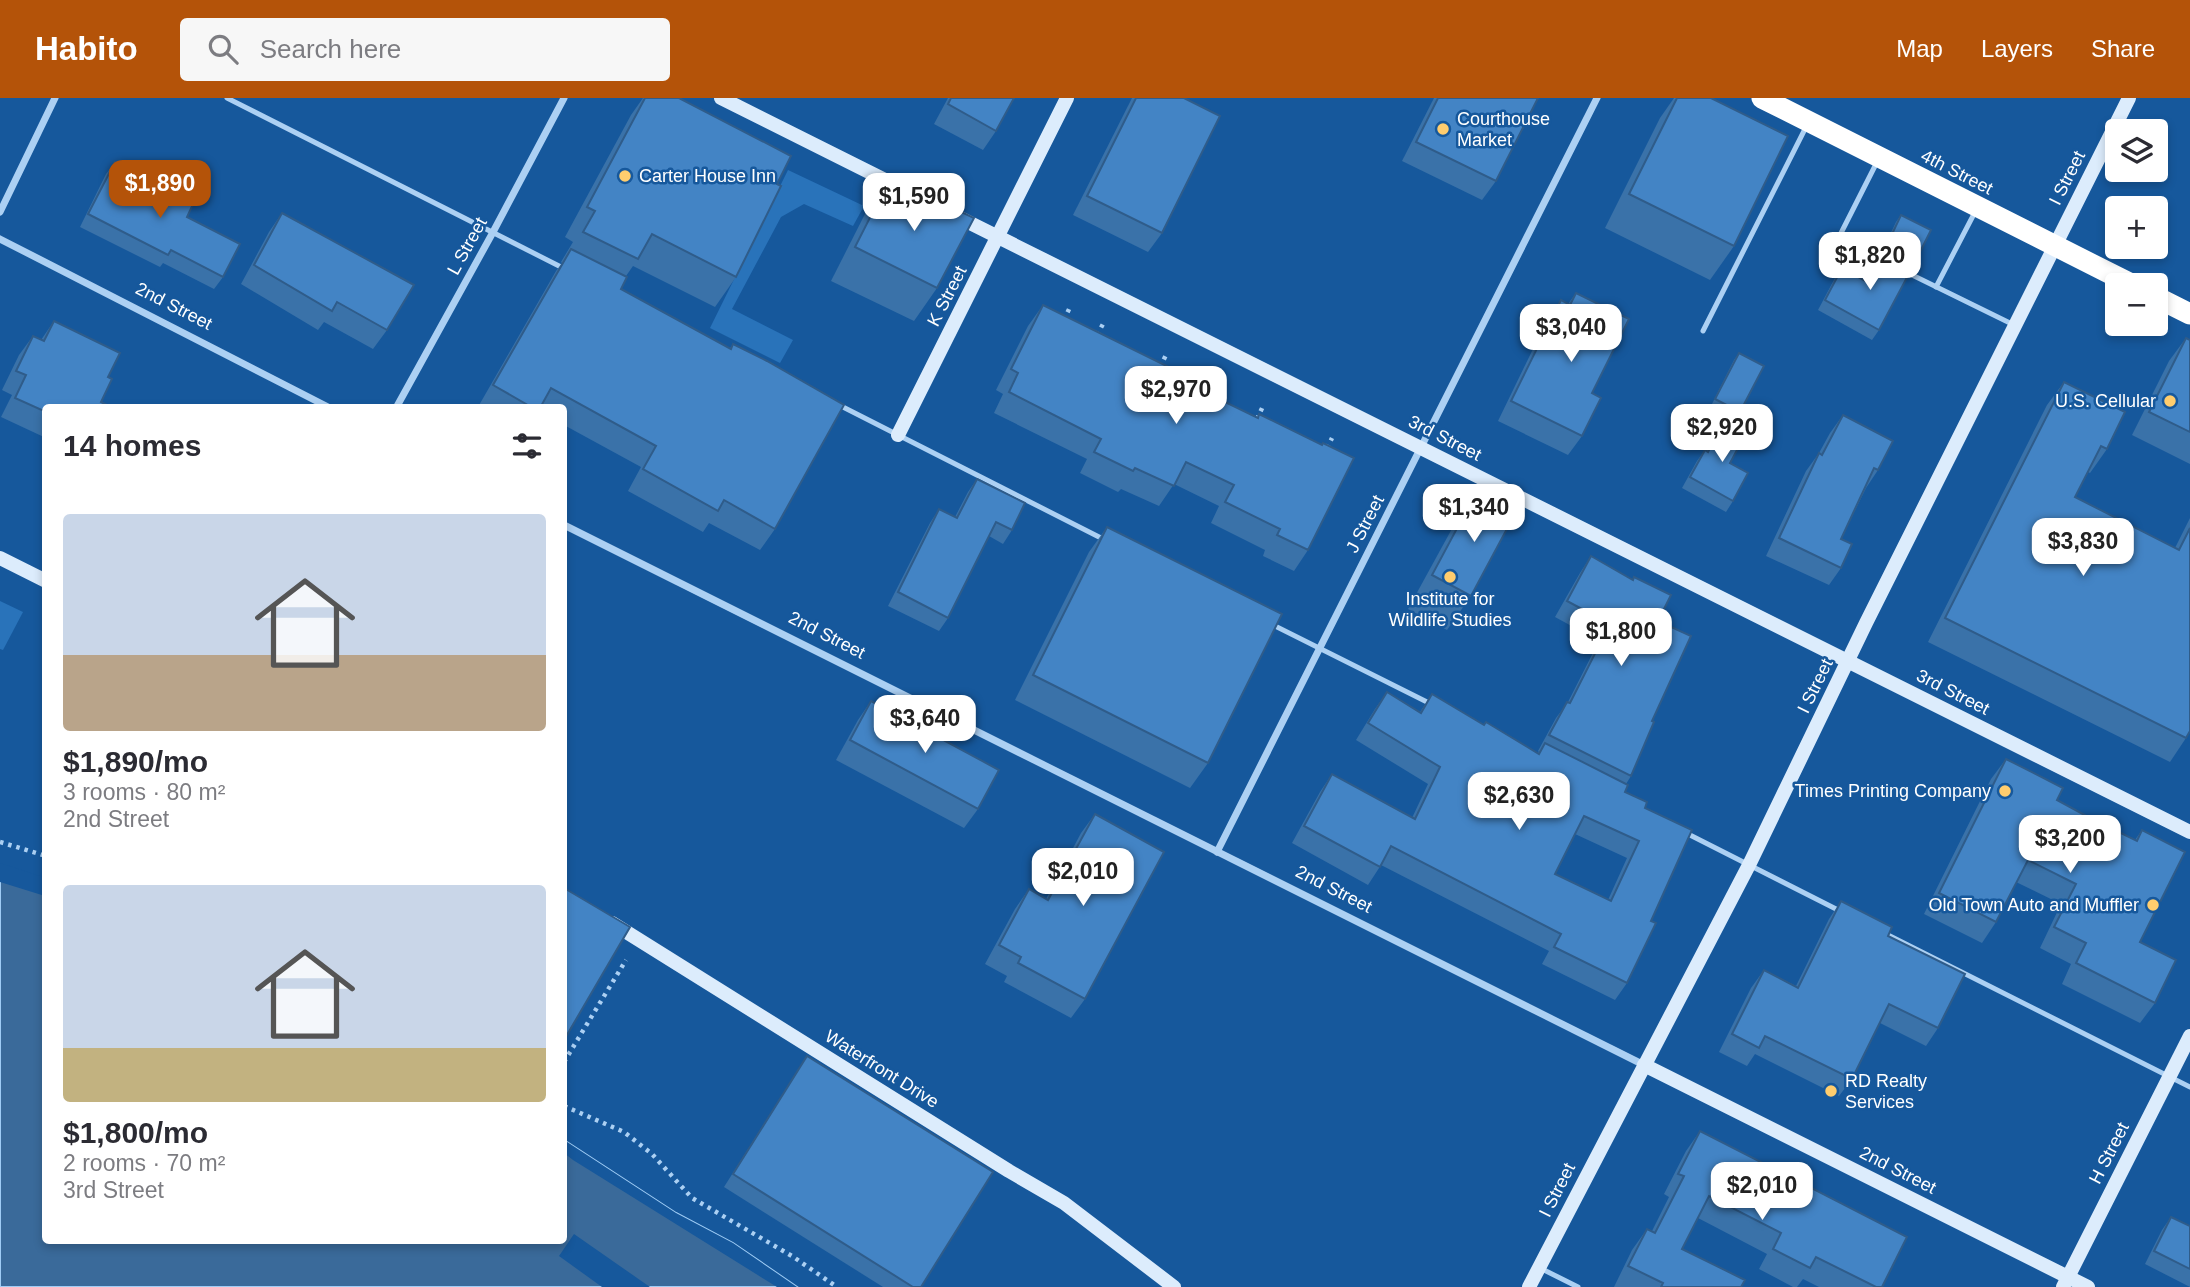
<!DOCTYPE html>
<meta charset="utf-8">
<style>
body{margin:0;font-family:Arial,sans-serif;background:#f7f7f7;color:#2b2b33;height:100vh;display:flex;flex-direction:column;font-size:26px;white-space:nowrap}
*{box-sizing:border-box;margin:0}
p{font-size:23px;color:#7c7c81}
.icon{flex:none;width:38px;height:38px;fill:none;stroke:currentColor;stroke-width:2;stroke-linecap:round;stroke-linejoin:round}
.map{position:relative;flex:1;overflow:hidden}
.panel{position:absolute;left:42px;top:306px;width:525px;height:840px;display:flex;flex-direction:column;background:#fff;border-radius:7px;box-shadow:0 4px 10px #0003}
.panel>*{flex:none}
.controls{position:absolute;left:2105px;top:21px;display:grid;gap:14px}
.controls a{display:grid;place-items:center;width:63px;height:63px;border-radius:7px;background:#fff;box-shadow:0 4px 10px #0003;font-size:35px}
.price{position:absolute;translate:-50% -60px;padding:0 16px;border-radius:14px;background:#fff;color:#222;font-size:23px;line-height:46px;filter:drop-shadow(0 2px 4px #0008)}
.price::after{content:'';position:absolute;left:50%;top:42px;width:21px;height:16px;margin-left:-10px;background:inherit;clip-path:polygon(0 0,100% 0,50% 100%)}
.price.selected{background:#b45309;color:#fff}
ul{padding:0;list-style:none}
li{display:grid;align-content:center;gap:14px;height:371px;padding:0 21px}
li span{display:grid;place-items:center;height:217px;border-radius:7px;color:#555}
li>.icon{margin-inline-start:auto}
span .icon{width:126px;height:126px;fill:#fffc;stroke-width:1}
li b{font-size:30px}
h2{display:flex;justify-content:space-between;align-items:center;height:84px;padding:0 21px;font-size:30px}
header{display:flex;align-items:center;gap:42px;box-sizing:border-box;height:98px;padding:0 35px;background:#b45309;color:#fff}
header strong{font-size:33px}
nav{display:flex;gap:38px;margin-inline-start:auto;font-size:24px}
.search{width:490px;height:63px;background:#f7f7f7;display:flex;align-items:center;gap:18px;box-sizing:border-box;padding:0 24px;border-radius:7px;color:#7c7c81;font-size:26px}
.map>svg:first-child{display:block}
</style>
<header>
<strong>Habito</strong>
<div class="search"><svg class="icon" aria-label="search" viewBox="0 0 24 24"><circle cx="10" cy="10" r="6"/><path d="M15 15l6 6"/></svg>Search here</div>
<nav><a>Map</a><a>Layers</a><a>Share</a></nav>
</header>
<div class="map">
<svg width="2190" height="1189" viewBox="0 0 2190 1189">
<rect width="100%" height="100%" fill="#16589c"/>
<!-- green -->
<g fill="#2973ba">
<path d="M 788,72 L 864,108 L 853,128 L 804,106 L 781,119 L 732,211 L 793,242 L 780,265 L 710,230 Z"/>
<path d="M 0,503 L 23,514 L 3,552 L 0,551 Z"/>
</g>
<!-- water -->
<path fill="#3a6a9a" stroke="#9fccf5" stroke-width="2" d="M 0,769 L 45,783 L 46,1143 L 564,1143 L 564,1042 L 676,1115 L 733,1145 L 797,1189 L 0,1189 Z"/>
<!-- pier -->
<g fill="#16589c">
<path d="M 0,765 L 46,780 L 45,798 L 0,784 Z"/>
<path d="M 564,1042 L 676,1115 L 733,1145 L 797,1189 L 777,1189 L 573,1062 L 564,1055 Z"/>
<path d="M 574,1136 L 650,1189 L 602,1189 L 559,1158 Z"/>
</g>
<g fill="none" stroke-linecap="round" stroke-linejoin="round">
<!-- path -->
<g stroke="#acd0f3" stroke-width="4.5" stroke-dasharray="3.5 5" stroke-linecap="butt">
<path d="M 1064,222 L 1070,209"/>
<path d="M 1097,237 L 1103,226"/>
<path d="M 1160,269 L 1166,257"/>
<path d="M 1257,321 L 1264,306"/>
<path d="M 1327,350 L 1332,340"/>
<path d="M 0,744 L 46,758"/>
<path d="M 564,964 L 626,862"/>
<path d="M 564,1008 L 624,1034 L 652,1056 L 692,1100 L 792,1158 L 837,1189"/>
</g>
<!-- lane -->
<g stroke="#acd0f3" stroke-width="5">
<path d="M 227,0 L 565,171"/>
<path d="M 1878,62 L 1838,141 L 1885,164"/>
<path d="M 1904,173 L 2014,227"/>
<path d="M 1936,189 L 1975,114"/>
<path d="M 1703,233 L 1807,27"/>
<path d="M 837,306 L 1103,441"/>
<path d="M 1271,526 L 1431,606"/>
<path d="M 1684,734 L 1840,813"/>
<path d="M 1884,835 L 2190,989"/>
<path d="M 1540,1170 L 1578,1189"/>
</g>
<!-- street -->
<g stroke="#acd0f3" stroke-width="7">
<path d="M 0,114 L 55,0"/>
<path d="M 0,141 L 330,310"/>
<path d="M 396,310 L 492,136 L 564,0"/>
<path d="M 564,427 L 1644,967"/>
<path d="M 1217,754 L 1597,0"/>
</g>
<!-- secondary -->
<g stroke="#dcecfc" stroke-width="14">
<path d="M 721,0 L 905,92"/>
<path d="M 954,117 L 2190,734"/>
<path d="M 898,337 L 1067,0"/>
<path d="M 0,460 L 46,483"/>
<path d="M 612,825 L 1009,1073 L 1064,1105 L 1174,1189"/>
<path d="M 1644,967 L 2088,1189"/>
<path d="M 1529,1189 L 1749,767 L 1866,525 L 2129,0"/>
<path d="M 2063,1189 L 2190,938"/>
</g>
<!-- highway -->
<g stroke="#fff" stroke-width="21">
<path d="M 1762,0 L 2133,187"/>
<path d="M 2156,199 L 2190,216"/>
</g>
</g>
<!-- wall -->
<g fill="#3a72a9" fill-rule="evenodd">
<path d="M 643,0 L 679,0 L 777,86 L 736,179 L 715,209 L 633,168 L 626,178 L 621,191 L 730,250 L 733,246 L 775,431 L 760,452 L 709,425 L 703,434 L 628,393 L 641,369 L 564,327 L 564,310 L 480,310 L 478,309 L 556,173 L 562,165 L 561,164 L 573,144 L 565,139 L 631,17 Z"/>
<path d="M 948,0 L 1014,0 L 996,33 L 983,52 L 934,26 Z"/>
<path d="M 1132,0 L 1184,0 L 1162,135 L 1148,154 L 1073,117 Z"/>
<path d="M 1434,0 L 1538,0 L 1496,83 L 1482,102 L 1402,63 Z"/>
<path d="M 1674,0 L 1711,0 L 1734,148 L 1710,182 L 1605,130 L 1660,20 Z"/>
<path d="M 115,64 L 187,119 L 223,179 L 214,191 L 163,165 L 160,169 L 80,129 L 106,76 Z"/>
<path d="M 890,80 L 937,190 L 914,223 L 831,183 L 866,114 Z"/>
<path d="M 282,115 L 387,232 L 373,251 L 324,224 L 318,232 L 241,186 L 269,134 Z"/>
<path d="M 1901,117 L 1915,164 L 1911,169 L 1879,232 L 1872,242 L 1818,212 L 1835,180 L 1842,170 L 1867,184 L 1876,166 L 1882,157 L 1881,156 L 1896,124 Z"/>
<path d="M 1576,195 L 1592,295 L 1582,338 L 1568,357 L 1498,323 L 1547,222 L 1561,202 L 1568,206 Z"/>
<path d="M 1043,207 L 1188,286 L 1257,320 L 1259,316 L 1308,452 L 1294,473 L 1263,458 L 1265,452 L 1211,425 L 1219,408 L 1174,386 L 1159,408 L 1121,391 L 1118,394 L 1080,375 L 1087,361 L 994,315 L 1003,296 L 996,292 L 1028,228 Z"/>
<path d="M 54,223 L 46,310 L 46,340 L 1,319 L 12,297 L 2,292 L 19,257 L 33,238 L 41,242 Z"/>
<path d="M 2186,240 L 2190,242 L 2190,366 L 2132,337 L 2169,263 Z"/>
<path d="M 1739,255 L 1740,314 L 1735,320 L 1711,308 L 1734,262 Z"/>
<path d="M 2064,284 L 2107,351 L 2090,375 L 2088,374 L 2075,399 L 2175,450 L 2190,420 L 2190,633 L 2186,640 L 2170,664 L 1928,544 L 2047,307 Z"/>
<path d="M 1843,317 L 1878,372 L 1866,390 L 1841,441 L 1841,470 L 1829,487 L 1766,458 L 1806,373 L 1819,355 L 1830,335 Z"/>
<path d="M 1723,325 L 1730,365 L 1733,403 L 1726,414 L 1682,390 L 1697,363 L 1705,352 L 1706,353 Z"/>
<path d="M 977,381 L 1012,432 L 1003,446 L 989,438 L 948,520 L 939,533 L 888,508 L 930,425 L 939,411 L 955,419 L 968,394 Z"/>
<path d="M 1477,393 L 1471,498 L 1447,532 L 1408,511 L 1454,427 Z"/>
<path d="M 1107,429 L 1208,665 L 1190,690 L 1015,602 L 1089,454 Z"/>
<path d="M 1591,458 L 1658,523 L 1652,623 L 1631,678 L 1626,686 L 1625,694 L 1645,710 L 1651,823 L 1627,885 L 1615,902 L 1542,866 L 1549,853 L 1381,767 L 1368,787 L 1292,745 L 1320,694 L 1332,676 L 1412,720 L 1428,686 L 1356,642 L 1375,611 L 1387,594 L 1420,614 L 1432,596 L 1483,627 L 1537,655 L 1539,654 L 1538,653 L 1556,620 L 1568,604 L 1599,543 L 1555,519 L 1580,475 ZM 1575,736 L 1627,760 L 1608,802 L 1555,776 Z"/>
<path d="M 871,603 L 978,711 L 964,730 L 836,662 L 858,622 Z"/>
<path d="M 2006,661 L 2057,702 L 2092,721 L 2135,742 L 2142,732 L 2140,844 L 2155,905 L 2140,925 L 2062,886 L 2071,866 L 2040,850 L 2061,806 L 2016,784 L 1996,824 L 1982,845 L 1924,816 L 1991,681 Z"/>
<path d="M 1095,716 L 1085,901 L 1071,920 L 1004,884 L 1007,878 L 985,866 L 1015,811 L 1029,791 L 1046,801 L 1081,735 Z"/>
<path d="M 1841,803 L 1888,838 L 1938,930 L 1926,948 L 1880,925 L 1852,981 L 1839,998 L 1755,956 L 1747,968 L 1719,954 L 1751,890 L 1764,872 L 1796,888 L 1829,821 Z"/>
<path d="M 807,958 L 921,1189 L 883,1189 L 724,1089 Z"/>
<path d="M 1700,1033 L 1882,1189 L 1819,1189 L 1803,1181 L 1797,1189 L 1793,1189 L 1759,1171 L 1767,1156 L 1698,1120 L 1682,1151 L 1741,1189 L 1614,1189 L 1632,1152 L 1647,1131 L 1652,1133 L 1669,1099 L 1664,1096 L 1686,1053 Z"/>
<path d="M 2171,1119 L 2190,1128 L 2190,1189 L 2145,1166 L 2162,1132 Z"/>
</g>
<!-- building -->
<g fill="#4384c5" stroke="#2f5c8a" stroke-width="2" fill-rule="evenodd">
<path d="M 645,0 L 679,0 L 791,58 L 777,86 L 781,88 L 736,179 L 652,136 L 638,161 L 583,134 L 595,113 L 587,109 Z"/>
<path d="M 951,0 L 1014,0 L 996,33 L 948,6 Z"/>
<path d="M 1136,0 L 1184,0 L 1220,18 L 1162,135 L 1087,98 Z"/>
<path d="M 1438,0 L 1538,0 L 1496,83 L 1416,44 Z"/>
<path d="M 1677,0 L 1711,0 L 1788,38 L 1734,148 L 1629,96 Z"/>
<path d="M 115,64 L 194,104 L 187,119 L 240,146 L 223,179 L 171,152 L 168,157 L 88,116 Z"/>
<path d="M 890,80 L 974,120 L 937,190 L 855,149 Z"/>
<path d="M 282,115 L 414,187 L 387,232 L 337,204 L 332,213 L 254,167 Z"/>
<path d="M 1901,117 L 1931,132 L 1915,164 L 1886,149 Z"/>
<path d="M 571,151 L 627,179 L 621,191 L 731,251 L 733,246 L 767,263 L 844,307 L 775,431 L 724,402 L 718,413 L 643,371 L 656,348 L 551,290 L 540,310 L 533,310 L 493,287 Z"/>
<path d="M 1883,156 L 1912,170 L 1879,232 L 1825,202 L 1842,170 L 1869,185 Z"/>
<path d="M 1576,195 L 1629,221 L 1592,295 L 1601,300 L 1582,338 L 1511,303 L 1561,202 L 1570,207 Z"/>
<path d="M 1043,207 L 1191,280 L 1188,286 L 1258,320 L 1259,316 L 1322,347 L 1323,345 L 1354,360 L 1308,452 L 1277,437 L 1280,431 L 1225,404 L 1234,387 L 1186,364 L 1174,388 L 1135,370 L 1133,373 L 1094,354 L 1101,341 L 1009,294 L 1018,275 L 1011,271 Z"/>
<path d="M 54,223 L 120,255 L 108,279 L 112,281 L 101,304 L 107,307 L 106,310 L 46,310 L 46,314 L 15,300 L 26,277 L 16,273 L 33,238 L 44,243 Z"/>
<path d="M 2186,240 L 2190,242 L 2190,334 L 2149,314 Z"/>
<path d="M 1739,255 L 1764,268 L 1740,314 L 1715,301 Z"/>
<path d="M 2064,284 L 2125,314 L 2107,351 L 2101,348 L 2075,399 L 2179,452 L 2190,430 L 2190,633 L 2186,640 L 1945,520 Z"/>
<path d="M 1843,317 L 1893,343 L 1878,372 L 1874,370 L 1841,441 L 1852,446 L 1841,470 L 1779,440 L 1819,355 L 1822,357 Z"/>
<path d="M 1723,325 L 1745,337 L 1730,365 L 1748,375 L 1733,403 L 1690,379 L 1705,352 L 1708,354 Z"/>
<path d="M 977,381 L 1025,405 L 1012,432 L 996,424 L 948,520 L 898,494 L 939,411 L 957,420 Z"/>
<path d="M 1477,393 L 1516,414 L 1471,498 L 1432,477 Z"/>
<path d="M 1107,429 L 1282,516 L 1208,665 L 1033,577 Z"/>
<path d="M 1591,458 L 1633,482 L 1634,479 L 1671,497 L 1658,523 L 1691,538 L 1652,623 L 1654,624 L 1631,678 L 1549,637 L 1567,604 L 1570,605 L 1610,526 L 1567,503 Z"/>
<path d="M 1387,594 L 1421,615 L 1432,596 L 1484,627 L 1486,624 L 1539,656 L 1545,645 L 1628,687 L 1625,694 L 1647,704 L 1645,710 L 1692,732 L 1651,823 L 1656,825 L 1627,885 L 1554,849 L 1561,836 L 1391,748 L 1380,769 L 1304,728 L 1332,676 L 1415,721 L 1440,669 L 1368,625 ZM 1584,718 L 1639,743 L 1611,803 L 1555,776 Z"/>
<path d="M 871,603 L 999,672 L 978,711 L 850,642 Z"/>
<path d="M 2006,661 L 2063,690 L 2057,702 L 2092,721 L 2137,743 L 2142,732 L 2185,754 L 2140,844 L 2176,862 L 2155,905 L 2076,865 L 2086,845 L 2054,829 L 2076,786 L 2028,762 L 1996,824 L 1939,795 Z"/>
<path d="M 1095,716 L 1164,754 L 1085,901 L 1018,865 L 1021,859 L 999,847 L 1029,791 L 1048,802 Z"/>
<path d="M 564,790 L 630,829 L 564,942 Z"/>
<path d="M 1841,803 L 1892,829 L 1888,838 L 1965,876 L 1938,930 L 1889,906 L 1852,981 L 1765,938 L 1759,950 L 1732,936 L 1764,872 L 1798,890 Z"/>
<path d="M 807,958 L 993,1074 L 921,1189 L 913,1189 L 733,1076 Z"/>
<path d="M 1700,1033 L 1907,1139 L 1882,1189 L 1876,1189 L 1816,1159 L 1810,1170 L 1773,1151 L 1781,1135 L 1709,1098 L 1682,1151 L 1745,1182 L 1741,1189 L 1661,1189 L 1663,1185 L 1628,1168 L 1647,1131 L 1655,1135 L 1684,1078 L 1678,1076 Z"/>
<path d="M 2171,1119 L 2190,1128 L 2190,1171 L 2154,1153 Z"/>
</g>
<!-- markers -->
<g fill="#ffcd6e" stroke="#16589c" stroke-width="2.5">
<circle cx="1443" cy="31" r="7"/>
<circle cx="625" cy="78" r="7"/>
<circle cx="2170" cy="303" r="7"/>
<circle cx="1450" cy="479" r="7"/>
<circle cx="2005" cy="693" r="7"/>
<circle cx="2153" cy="807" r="7"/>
<circle cx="1831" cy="993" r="7"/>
</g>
<g text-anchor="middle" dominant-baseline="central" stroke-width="5" stroke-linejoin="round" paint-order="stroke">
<!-- poi labels -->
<g font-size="18" fill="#fff" stroke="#16589c" text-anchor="start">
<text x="1457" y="21">Courthouse<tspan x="1457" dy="21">Market</tspan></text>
<text x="639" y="78">Carter House Inn</text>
<text x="2156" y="303" text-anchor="end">U.S. Cellular</text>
<text x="1450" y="501" text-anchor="middle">Institute for<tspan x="1450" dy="21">Wildlife Studies</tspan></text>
<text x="1991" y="693" text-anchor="end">Times Printing Company</text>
<text x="2139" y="807" text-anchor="end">Old Town Auto and Muffler</text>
<text x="1845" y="983">RD Realty<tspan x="1845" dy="21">Services</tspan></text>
</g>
<!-- street labels -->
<g font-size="18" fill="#fff" stroke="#16589c">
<text transform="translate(1957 74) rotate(27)">4th Street</text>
<text transform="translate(2067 80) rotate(-63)">I Street</text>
<text transform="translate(467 148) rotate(-61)">L Street</text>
<text transform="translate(947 198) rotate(-63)">K Street</text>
<text transform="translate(174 208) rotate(27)">2nd Street</text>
<text transform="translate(1445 340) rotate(27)">3rd Street</text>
<text transform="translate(1365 426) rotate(-63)">J Street</text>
<text transform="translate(827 537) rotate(27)">2nd Street</text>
<text transform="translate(1815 588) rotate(-64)">I Street</text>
<text transform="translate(1953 594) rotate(27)">3rd Street</text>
<text transform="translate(1334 791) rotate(27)">2nd Street</text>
<text transform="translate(882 971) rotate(32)">Waterfront Drive</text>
<text transform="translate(2109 1055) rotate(-63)">H Street</text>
<text transform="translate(1898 1072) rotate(27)">2nd Street</text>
<text transform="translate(1557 1092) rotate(-63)">I Street</text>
</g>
</g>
</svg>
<div class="controls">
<a><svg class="icon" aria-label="layers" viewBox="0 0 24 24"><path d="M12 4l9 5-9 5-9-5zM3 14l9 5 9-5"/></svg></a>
<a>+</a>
<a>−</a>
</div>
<b class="price selected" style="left:160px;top:122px">$1,890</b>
<b class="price" style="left:914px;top:135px">$1,590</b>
<b class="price" style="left:1870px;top:194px">$1,820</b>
<b class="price" style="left:1571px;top:266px">$3,040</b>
<b class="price" style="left:1176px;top:328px">$2,970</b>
<b class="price" style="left:1722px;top:366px">$2,920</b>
<b class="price" style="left:1474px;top:446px">$1,340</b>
<b class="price" style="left:2083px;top:480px">$3,830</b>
<b class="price" style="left:1621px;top:570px">$1,800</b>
<b class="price" style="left:925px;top:657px">$3,640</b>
<b class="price" style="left:1519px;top:734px">$2,630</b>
<b class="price" style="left:2070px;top:777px">$3,200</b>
<b class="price" style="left:1083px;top:810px">$2,010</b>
<b class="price" style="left:1762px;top:1124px">$2,010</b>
<section class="panel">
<h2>14 homes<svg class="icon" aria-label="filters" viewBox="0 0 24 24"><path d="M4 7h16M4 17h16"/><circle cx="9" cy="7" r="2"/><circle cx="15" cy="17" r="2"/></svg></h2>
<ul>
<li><span style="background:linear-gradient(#c9d6e8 65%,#b9a48a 0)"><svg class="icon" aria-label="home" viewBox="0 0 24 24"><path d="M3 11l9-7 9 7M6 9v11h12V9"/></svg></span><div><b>$1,890/mo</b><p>3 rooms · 80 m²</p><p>2nd Street</p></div></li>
<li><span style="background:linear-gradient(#c9d6e8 75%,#c2b280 0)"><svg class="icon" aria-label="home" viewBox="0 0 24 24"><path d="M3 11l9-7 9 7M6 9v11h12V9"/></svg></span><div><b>$1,800/mo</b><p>2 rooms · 70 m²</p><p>3rd Street</p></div></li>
</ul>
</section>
</div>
